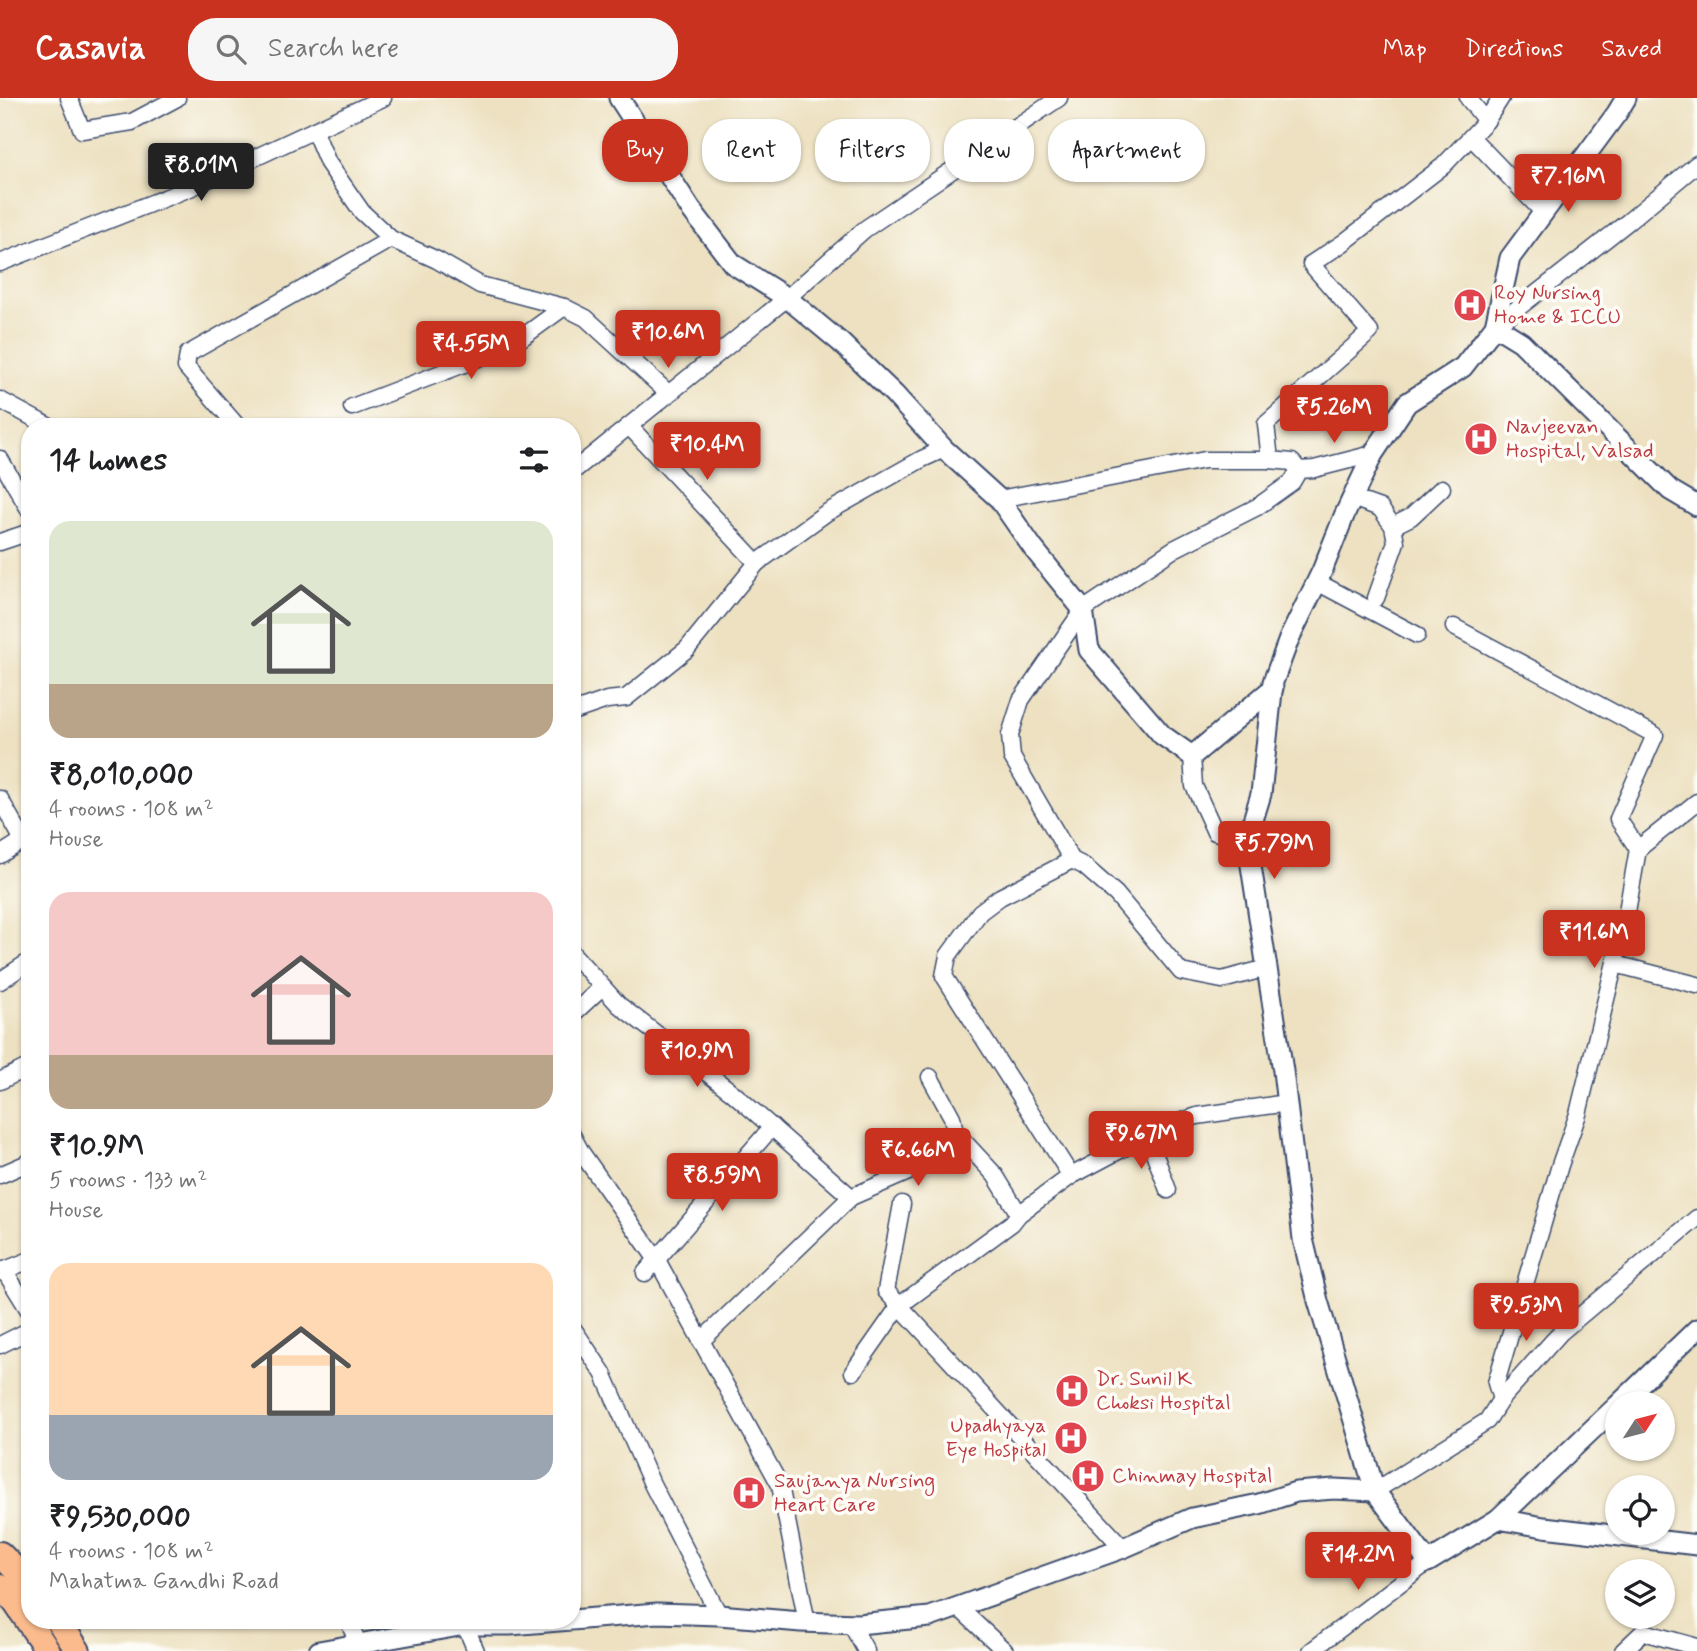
<!DOCTYPE html>
<meta charset="utf-8">
<style>
body{margin:0;font-family:Mynerve,sans-serif;background:#f6f6f6;color:#202124;height:100vh;display:flex;flex-direction:column;font-size:26px;white-space:nowrap}
*{box-sizing:border-box;margin:0}
p{font-size:23px;color:#757577}
.icon{flex:none;width:38px;height:38px;fill:none;stroke:currentColor;stroke-width:2;stroke-linecap:round;stroke-linejoin:round}
.map{position:relative;flex:1;overflow:hidden}
.side{position:absolute;left:21px;top:320px;width:560px;height:1211px;display:flex;flex-direction:column;background:#fff;border-radius:28px;box-shadow:0 2px 5px #0004}
.side>*{flex:none}
.hud{position:absolute;left:602px;top:21px;width:665px;height:63px;display:flex;gap:14px}
.needle{width:46px;rotate:54deg}
.buttons{position:absolute;left:1605px;top:1293px;display:grid;gap:14px}
.buttons a{display:grid;place-items:center;width:70px;height:70px;border-radius:50%;background:#fff;box-shadow:0 2px 5px #0004;font-size:35px}
.price{position:absolute;translate:-50% -60px;padding:0 16px;border-radius:7px;background:#c8321e;color:#fff;font-size:23px;line-height:46px;filter:drop-shadow(0 2px 4px #0008)}
.price::after{content:'';position:absolute;left:50%;top:42px;width:21px;height:16px;margin-left:-10px;background:inherit;clip-path:polygon(0 0,100% 0,50% 100%)}
.price.on{background:#222;color:#fff}
ul{padding:0;list-style:none}
li{display:grid;align-content:center;gap:14px;height:371px;padding:0 28px}
li span{display:grid;place-items:center;height:217px;border-radius:21px;color:#555}
li>.icon{margin-inline-start:auto}
span .icon{width:126px;height:126px;fill:#fffc;stroke-width:1}
li b{font-size:30px}
h2{display:flex;justify-content:space-between;align-items:center;height:84px;padding:0 28px;font-size:30px}
.pill{padding:0 24px;border-radius:28px;background:#fff;box-shadow:0 2px 5px #0004;font-size:24px;line-height:63px}
.pill.on{background:#c8321e;color:#fff}
header{display:flex;align-items:center;gap:42px;box-sizing:border-box;height:98px;padding:0 35px;background:#c8321e;color:#fff}
header strong{font-size:33px}
nav{display:flex;gap:38px;margin-inline-start:auto;font-size:24px}
.search{width:490px;height:63px;background:#f6f6f6;display:flex;align-items:center;gap:18px;box-sizing:border-box;padding:0 24px;border-radius:28px;color:#757577;font-size:26px}
.map>svg:first-child{display:block}
</style>
<header>
<strong>Casavia</strong>
<div class="search"><svg class="icon" aria-label="search" viewBox="0 0 24 24"><circle cx="10" cy="10" r="6"/><path d="M15 15l6 6"/></svg>Search here</div>
<nav><a>Map</a><a>Directions</a><a>Saved</a></nav>
</header>
<div class="map">
<svg width="1697" height="1553" viewBox="0 0 1697 1553">
<rect width="100%" height="100%" fill="#fdfcf7"/>
<filter id="ink" filterUnits="userSpaceOnUse"><feTurbulence type="fractalNoise" baseFrequency=".0143" numOctaves="2"/><feDisplacementMap in="SourceGraphic" scale="14" xChannelSelector="R" yChannelSelector="G"/><feConvolveMatrix kernelMatrix="1 2 1 2 8 2 1 2 1" color-interpolation-filters="sRGB"/></filter>
<filter id="wash" filterUnits="userSpaceOnUse"><feTurbulence type="fractalNoise" baseFrequency=".00686" numOctaves="4" result="noise"/><feDisplacementMap in="SourceGraphic" scale="28" xChannelSelector="R" yChannelSelector="G"/><feGaussianBlur stdDeviation="1.57" result="paint"/><feColorMatrix in="noise" values="0 0 0 0 0 0 0 0 0 0 0 0 0 0 0 0 0 1.4 0 .05"/><feComposite in="paint" operator="in"/></filter>
<g filter="url(#wash)">
<rect width="100%" height="100%" fill="#ede1c1"/>
</g>
<g filter="url(#ink)">
<g fill="none" stroke-linecap="round" stroke-linejoin="round">
<defs>
<g id="minor">
<path d="M 69,0 L 82,32 L 132,24 L 177,0"/>
<path d="M 1468,0 L 1486,23 L 1501,0"/>
<path d="M 314,32 L 328,65 L 362,114 L 391,141 L 437,162 L 480,187 L 564,209 L 586,220 L 668,295"/>
<path d="M 1471,39 L 1544,115"/>
<path d="M 0,165 L 190,90 L 383,0"/>
<path d="M 1495,228 L 1629,123 L 1697,66"/>
<path d="M 0,302 L 50,329"/>
<path d="M 352,309 L 467,265 L 520,241 L 564,209"/>
<path d="M 629,328 L 757,465"/>
<path d="M 238,329 L 186,269 L 188,256 L 391,141"/>
<path d="M 0,361 L 30,413"/>
<path d="M 1270,362 L 1266,326 L 1370,234 L 1311,166 L 1343,145 L 1443,68 L 1486,23"/>
<path d="M 572,374 L 787,200 L 865,131 L 1059,0"/>
<path d="M 1352,400 L 1380,410 L 1393,428 L 1396,444 L 1376,500"/>
<path d="M 999,401 L 1205,362 L 1270,362 L 1292,364 L 1299,372 L 1314,371 L 1373,356"/>
<path d="M 1393,428 L 1411,419 L 1442,390"/>
<path d="M 0,444 L 30,434"/>
<path d="M 1317,484 L 1417,537"/>
<path d="M 1454,529 L 1655,637 L 1618,721 L 1638,751 L 1626,819 L 1578,1016 L 1560,1067 L 1496,1285 L 1501,1301"/>
<path d="M 572,614 L 607,602 L 626,600 L 687,551 L 757,465 L 826,415 L 922,361 L 944,351"/>
<path d="M 1192,658 L 1194,688 L 1215,734 L 1247,742"/>
<path d="M 0,701 L 23,742"/>
<path d="M 1638,751 L 1697,704"/>
<path d="M 0,757 L 30,738"/>
<path d="M 572,855 L 619,907 L 733,995 L 851,1099"/>
<path d="M 1615,866 L 1697,887"/>
<path d="M 1267,870 L 1222,882 L 1181,874 L 1116,796 L 1084,768 L 1072,762 L 1012,659 L 1010,637 L 1021,602 L 1083,512 L 1174,451 L 1257,409 L 1292,384 L 1299,372"/>
<path d="M 0,883 L 30,863"/>
<path d="M 572,917 L 602,889"/>
<path d="M 930,979 L 952,1019 L 955,1034 L 995,1077 L 1019,1116"/>
<path d="M 0,983 L 30,968"/>
<path d="M 572,1037 L 581,1054 L 657,1162 L 780,1387 L 807,1525"/>
<path d="M 1149,1041 L 1168,1092"/>
<path d="M 0,1077 L 30,1064"/>
<path d="M 1071,1078 L 944,878 L 948,858 L 980,814 L 1000,799 L 1072,762"/>
<path d="M 902,1106 L 886,1193 L 1123,1450"/>
<path d="M 4,1172 L 30,1214"/>
<path d="M 0,1174 L 30,1162"/>
<path d="M 645,1175 L 772,1029"/>
<path d="M 572,1229 L 603,1275 L 652,1386 L 719,1517"/>
<path d="M 701,1243 L 851,1099 L 920,1069 L 955,1034"/>
<path d="M 0,1247 L 30,1232"/>
<path d="M 853,1274 L 900,1207 L 1012,1125 L 1019,1116 L 1071,1078 L 1137,1043 L 1149,1041 L 1158,1031 L 1197,1018 L 1287,1005"/>
<path d="M 1375,1393 L 1487,1323 L 1501,1301 L 1561,1234 L 1697,1120"/>
<path d="M 958,1509 L 1005,1553"/>
<path d="M 348,1522 L 358,1545"/>
<path d="M 851,1526 L 866,1553"/>
<path d="M 465,1527 L 476,1553"/>
<path d="M 1311,1553 L 1428,1464"/>
<path d="M 1623,1553 L 1643,1534 L 1697,1549"/>
</g>
<g id="tertiary">
<path d="M 619,0 L 690,110 L 733,166 L 787,200 L 840,244 L 894,296 L 944,351 L 999,401 L 1033,450 L 1083,512 L 1089,552 L 1162,637 L 1192,658 L 1273,590"/>
<path d="M 1626,0 L 1617,15 L 1510,160 L 1495,228 L 1463,269 L 1407,305 L 1373,356 L 1344,418 L 1322,473 L 1289,541 L 1273,584 L 1261,696 L 1247,742 L 1283,973 L 1303,1141 L 1318,1203 L 1375,1393 L 1428,1464 L 1498,1421 L 1544,1429 L 1697,1447"/>
<path d="M 1495,228 L 1521,244 L 1670,392 L 1697,408"/>
<path d="M 1619,1306 L 1697,1231"/>
<path d="M 1498,1421 L 1617,1308"/>
<path d="M 319,1553 L 465,1527 L 510,1527 L 657,1515 L 719,1517 L 801,1524 L 858,1526 L 930,1519 L 1123,1450 L 1192,1420 L 1259,1406 L 1296,1394 L 1334,1391 L 1375,1393"/>
</g>
<g id="primary">
<path d="M 0,1456 L 30,1486"/>
<path d="M 0,1489 L 15,1504 L 48,1553"/>
<path d="M 58,1522 L 78,1553"/>
</g>
</defs>
<!-- minor casing -->
<use href="#minor" stroke="#3a4a6d" stroke-width="19"/>
<!-- tertiary casing -->
<use href="#tertiary" stroke="#3a4a6d" stroke-width="23"/>
<!-- primary casing -->
<use href="#primary" stroke="#3a4a6d" stroke-width="28"/>
<!-- minor -->
<use href="#minor" stroke="#fff" stroke-width="16"/>
<!-- tertiary -->
<use href="#tertiary" stroke="#fff" stroke-width="19"/>
<!-- primary -->
<use href="#primary" stroke="#fbbb8d" stroke-width="24"/>
</g>
</g>
<!-- icons -->
<defs>
<symbol id="hospital-disc" viewBox="-11 -11 22 22"><circle r="9.5" fill="#e0444e" stroke="#fdfcf7"/><path d="M-5-5h3v3.5h4V-5h3V5h-3V1.5h-4V5h-3Z" fill="#fff"/></symbol>
</defs>
<g fill-rule="evenodd">
<use href="#hospital-disc" x="1451" y="188" width="38" height="38"/>
<use href="#hospital-disc" x="1462" y="322" width="38" height="38"/>
<use href="#hospital-disc" x="1053" y="1274" width="38" height="38"/>
<use href="#hospital-disc" x="1052" y="1321" width="38" height="38"/>
<use href="#hospital-disc" x="1069" y="1359" width="38" height="38"/>
<use href="#hospital-disc" x="730" y="1376" width="38" height="38"/>
</g>
<g text-anchor="middle" dominant-baseline="central" stroke-width="7" stroke-linejoin="round" paint-order="stroke">
<!-- health labels -->
<g font-size="21" fill="#be3a42" stroke="#fdfcf7" text-anchor="start">
<text x="1494" y="195">Roy Nursing<tspan x="1494" dy="24">Home &amp; ICCU</tspan></text>
<text x="1506" y="329">Navjeevan<tspan x="1506" dy="24">Hospital, Valsad</tspan></text>
<text x="1096" y="1281">Dr. Sunil K<tspan x="1096" dy="24">Choksi Hospital</tspan></text>
<text x="1046" y="1328" text-anchor="end">Upadhyaya<tspan x="1046" dy="24">Eye Hospital</tspan></text>
<text x="1112" y="1378">Chinmay Hospital</text>
<text x="774" y="1383">Saujanya Nursing<tspan x="774" dy="24">Heart Care</tspan></text>
</g>
</g>
</svg>
<div class="buttons">
<a><svg class="needle" viewBox="-14 -14 28 28"><path d="M0-13l5 13h-10z" fill="#e53935"/><path d="M0 13l5-13h-10z" fill="#757577"/></svg></a>
<a><svg class="icon" aria-label="locate" viewBox="0 0 24 24"><circle cx="12" cy="12" r="6"/><path d="M12 2v4M12 18v4M2 12h4M18 12h4"/></svg></a>
<a><svg class="icon" aria-label="layers" viewBox="0 0 24 24"><path d="M12 4l9 5-9 5-9-5zM3 14l9 5 9-5"/></svg></a>
</div>
<b class="price on" style="left:201px;top:105px">₹8.01M</b>
<b class="price" style="left:1568px;top:116px">₹7.16M</b>
<b class="price" style="left:668px;top:272px">₹10.6M</b>
<b class="price" style="left:471px;top:283px">₹4.55M</b>
<b class="price" style="left:1334px;top:347px">₹5.26M</b>
<b class="price" style="left:707px;top:384px">₹10.4M</b>
<b class="price" style="left:1274px;top:783px">₹5.79M</b>
<b class="price" style="left:1594px;top:872px">₹11.6M</b>
<b class="price" style="left:697px;top:991px">₹10.9M</b>
<b class="price" style="left:1141px;top:1073px">₹9.67M</b>
<b class="price" style="left:918px;top:1090px">₹6.66M</b>
<b class="price" style="left:722px;top:1115px">₹8.59M</b>
<b class="price" style="left:1526px;top:1245px">₹9.53M</b>
<b class="price" style="left:1358px;top:1494px">₹14.2M</b>
<div class="hud">
<a class="pill on">Buy</a>
<a class="pill">Rent</a>
<a class="pill">Filters</a>
<a class="pill">New</a>
<a class="pill">Apartment</a>
</div>
<section class="side">
<h2>14 homes<svg class="icon" aria-label="filters" viewBox="0 0 24 24"><path d="M4 7h16M4 17h16"/><circle cx="9" cy="7" r="2"/><circle cx="15" cy="17" r="2"/></svg></h2>
<ul>
<li><span style="background:linear-gradient(#dfe7d0 75%,#b9a48a 0)"><svg class="icon" aria-label="home" viewBox="0 0 24 24"><path d="M3 11l9-7 9 7M6 9v11h12V9"/></svg></span><div><b>₹8,010,000</b><p>4 rooms · 108 m²</p><p>House</p></div></li>
<li><span style="background:linear-gradient(#f6c9c9 75%,#b9a48a 0)"><svg class="icon" aria-label="home" viewBox="0 0 24 24"><path d="M3 11l9-7 9 7M6 9v11h12V9"/></svg></span><div><b>₹10.9M</b><p>5 rooms · 133 m²</p><p>House</p></div></li>
<li><span style="background:linear-gradient(#ffd9b3 70%,#9aa5b1 0)"><svg class="icon" aria-label="home" viewBox="0 0 24 24"><path d="M3 11l9-7 9 7M6 9v11h12V9"/></svg></span><div><b>₹9,530,000</b><p>4 rooms · 108 m²</p><p>Mahatma Gandhi Road</p></div></li>
</ul>
</section>
</div>
